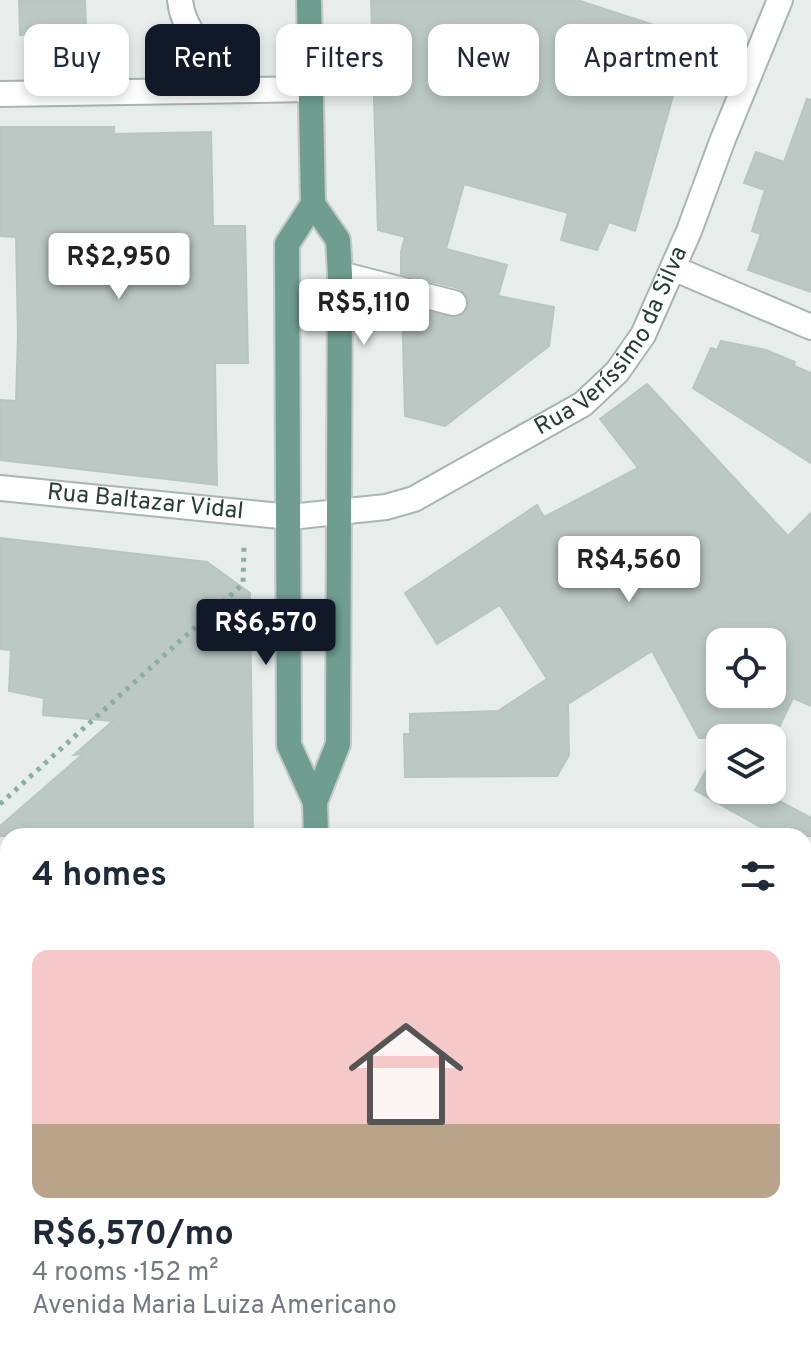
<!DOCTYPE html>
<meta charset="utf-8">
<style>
body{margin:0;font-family:Overpass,sans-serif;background:#f6f6f7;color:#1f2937;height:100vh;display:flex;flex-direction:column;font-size:30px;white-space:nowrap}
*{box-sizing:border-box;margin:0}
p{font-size:26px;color:#747a83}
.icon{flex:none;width:44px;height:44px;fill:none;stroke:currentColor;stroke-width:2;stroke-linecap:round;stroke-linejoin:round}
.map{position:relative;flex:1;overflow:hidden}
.drawer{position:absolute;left:0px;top:828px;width:812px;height:536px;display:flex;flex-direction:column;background:#fff;border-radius:24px 24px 0 0;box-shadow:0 4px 12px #0003}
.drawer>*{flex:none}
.top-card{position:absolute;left:24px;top:24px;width:764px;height:72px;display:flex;gap:16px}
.buttons{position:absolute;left:706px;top:628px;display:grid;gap:16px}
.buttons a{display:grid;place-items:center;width:80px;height:80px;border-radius:16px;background:#fff;box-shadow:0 4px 12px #0003;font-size:40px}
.price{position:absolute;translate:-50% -68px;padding:0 18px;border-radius:8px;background:#fff;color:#222;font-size:26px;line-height:52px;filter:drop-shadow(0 2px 4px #0008)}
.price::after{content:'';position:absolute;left:50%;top:48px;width:24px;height:18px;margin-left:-12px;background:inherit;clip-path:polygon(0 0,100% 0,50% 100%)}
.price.selected{background:#111827;color:#fff}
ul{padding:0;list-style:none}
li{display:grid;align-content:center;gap:16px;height:424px;padding:0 32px}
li+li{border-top:2px solid #e0e1e3}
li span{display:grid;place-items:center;height:248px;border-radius:16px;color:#555}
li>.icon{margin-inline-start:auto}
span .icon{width:144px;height:144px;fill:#fffc;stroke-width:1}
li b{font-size:34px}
h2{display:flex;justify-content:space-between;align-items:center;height:96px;padding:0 32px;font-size:34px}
.tag{padding:0 28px;border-radius:16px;background:#fff;box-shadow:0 4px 12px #0003;font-size:28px;line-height:72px}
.tag.selected{background:#111827;color:#fff}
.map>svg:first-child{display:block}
</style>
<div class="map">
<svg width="811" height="1364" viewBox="0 0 811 1364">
<rect width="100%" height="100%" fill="#e6edea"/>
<!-- built -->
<path fill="#d4ddd9" d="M 377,1356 L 555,1356 L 545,1364 L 380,1364 Z"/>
<!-- building -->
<g fill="#bbc8c3" stroke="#b9c6c0" stroke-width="2" fill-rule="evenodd">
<path d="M 19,0 L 85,0 L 87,60 L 32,59 L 32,35 L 20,35 Z"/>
<path d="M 371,0 L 577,0 L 666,29 L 652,74 L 676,85 L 635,231 L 609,222 L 597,250 L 561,240 L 568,213 L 464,184 L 446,249 L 507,265 L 498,296 L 554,307 L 549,346 L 445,426 L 405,416 L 402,305 L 457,318 L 465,313 L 469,300 L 465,293 L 458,288 L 401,274 L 401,252 L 405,237 L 378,230 Z"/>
<path d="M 807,99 L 811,100 L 811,292 L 748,270 L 761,234 L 752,231 L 765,190 L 744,183 L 756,152 L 784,162 Z"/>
<path d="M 0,127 L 114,127 L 114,134 L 211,132 L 213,226 L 245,226 L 248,363 L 215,363 L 217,485 L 0,460 L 0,400 L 16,401 L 18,334 L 16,237 L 0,236 Z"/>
<path d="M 721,341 L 766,350 L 795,362 L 794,366 L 811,373 L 811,463 L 693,388 L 711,348 L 717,350 Z"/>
<path d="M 647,384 L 788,536 L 811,513 L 811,706 L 793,698 L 774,738 L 699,738 L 652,651 L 568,704 L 569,755 L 557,776 L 405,777 L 404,734 L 410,734 L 410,714 L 498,711 L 547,679 L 500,605 L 437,644 L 405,593 L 537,505 L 544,517 L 638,468 L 600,419 ZM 720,642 L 772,642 L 772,694 L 720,694 Z"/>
<path d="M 0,538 L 207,562 L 250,593 L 253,836 L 0,836 L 0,826 L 83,754 L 74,755 L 113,721 L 43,715 L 44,698 L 9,691 L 11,650 L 0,649 Z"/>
<path d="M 710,763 L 720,769 L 720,790 L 759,790 L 811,818 L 811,836 L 776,836 L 695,790 Z"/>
</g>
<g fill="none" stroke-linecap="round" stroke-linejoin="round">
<defs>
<g id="minor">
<path d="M 180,0 C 183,37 219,64 244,90"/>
<path d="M 0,94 L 311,89"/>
<path d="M 673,268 L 811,327"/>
<path d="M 340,274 L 454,303"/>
<path id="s1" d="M 0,488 L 290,517 L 386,507 L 414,499 L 583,404 L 617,372 L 643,335 L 689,231 L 723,139 L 780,0"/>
<path d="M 397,1356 L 400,1364"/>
<path d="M 506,1364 L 515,1356"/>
</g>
<g id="major">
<path d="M 309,0 L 313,204 L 287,244 L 289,745 L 315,802"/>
<path d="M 313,204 L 338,240 L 340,274 L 338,744 L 315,802 L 316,836"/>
<path d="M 804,1151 L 811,1141"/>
<path d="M 804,1291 L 811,1282"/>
<path d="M 301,1356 L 301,1364"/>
<path d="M 348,1356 L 350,1364"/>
<path d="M 614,1364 L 622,1356"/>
<path d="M 744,1364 L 751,1356"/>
</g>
</defs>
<!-- minor casing -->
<use href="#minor" stroke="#a9b5b1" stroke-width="28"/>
<!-- major casing -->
<use href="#major" stroke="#c2c9c7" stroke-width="28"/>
<!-- path -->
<path stroke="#89aea2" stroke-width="5" stroke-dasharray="4 6" stroke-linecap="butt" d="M 0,804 L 243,584 L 244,546"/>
<!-- minor -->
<use href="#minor" stroke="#fff" stroke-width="24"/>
<!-- major -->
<use href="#major" stroke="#6f9e91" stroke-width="24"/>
</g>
<g text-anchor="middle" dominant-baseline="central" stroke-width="7" stroke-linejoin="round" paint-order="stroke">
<!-- street labels -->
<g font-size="24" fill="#263e37" stroke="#f6faf8">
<text stroke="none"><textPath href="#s1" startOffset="678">Rua Veríssimo da Silva</textPath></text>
<text stroke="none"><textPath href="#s1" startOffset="146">Rua Baltazar Vidal</textPath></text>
</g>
</g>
</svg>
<div class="buttons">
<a><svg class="icon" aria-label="locate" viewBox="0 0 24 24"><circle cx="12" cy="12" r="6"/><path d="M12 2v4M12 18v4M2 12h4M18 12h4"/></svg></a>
<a><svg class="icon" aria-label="layers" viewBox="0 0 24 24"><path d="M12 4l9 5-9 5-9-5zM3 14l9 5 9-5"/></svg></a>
</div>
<b class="price" style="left:119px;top:301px">R$2,950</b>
<b class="price" style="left:364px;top:347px">R$5,110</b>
<b class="price" style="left:629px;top:604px">R$4,560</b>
<b class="price selected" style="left:266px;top:667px">R$6,570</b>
<div class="top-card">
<a class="tag">Buy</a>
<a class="tag selected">Rent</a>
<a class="tag">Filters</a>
<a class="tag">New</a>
<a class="tag">Apartment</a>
</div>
<section class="drawer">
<h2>4 homes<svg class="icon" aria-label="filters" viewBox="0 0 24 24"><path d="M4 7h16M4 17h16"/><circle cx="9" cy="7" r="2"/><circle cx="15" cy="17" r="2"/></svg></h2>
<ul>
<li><span style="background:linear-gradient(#f6c9c9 70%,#b9a48a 0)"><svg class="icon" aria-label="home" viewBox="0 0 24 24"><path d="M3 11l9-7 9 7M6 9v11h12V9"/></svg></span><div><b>R$6,570/mo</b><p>4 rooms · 152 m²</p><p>Avenida Maria Luiza Americano</p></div></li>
</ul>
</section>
</div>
